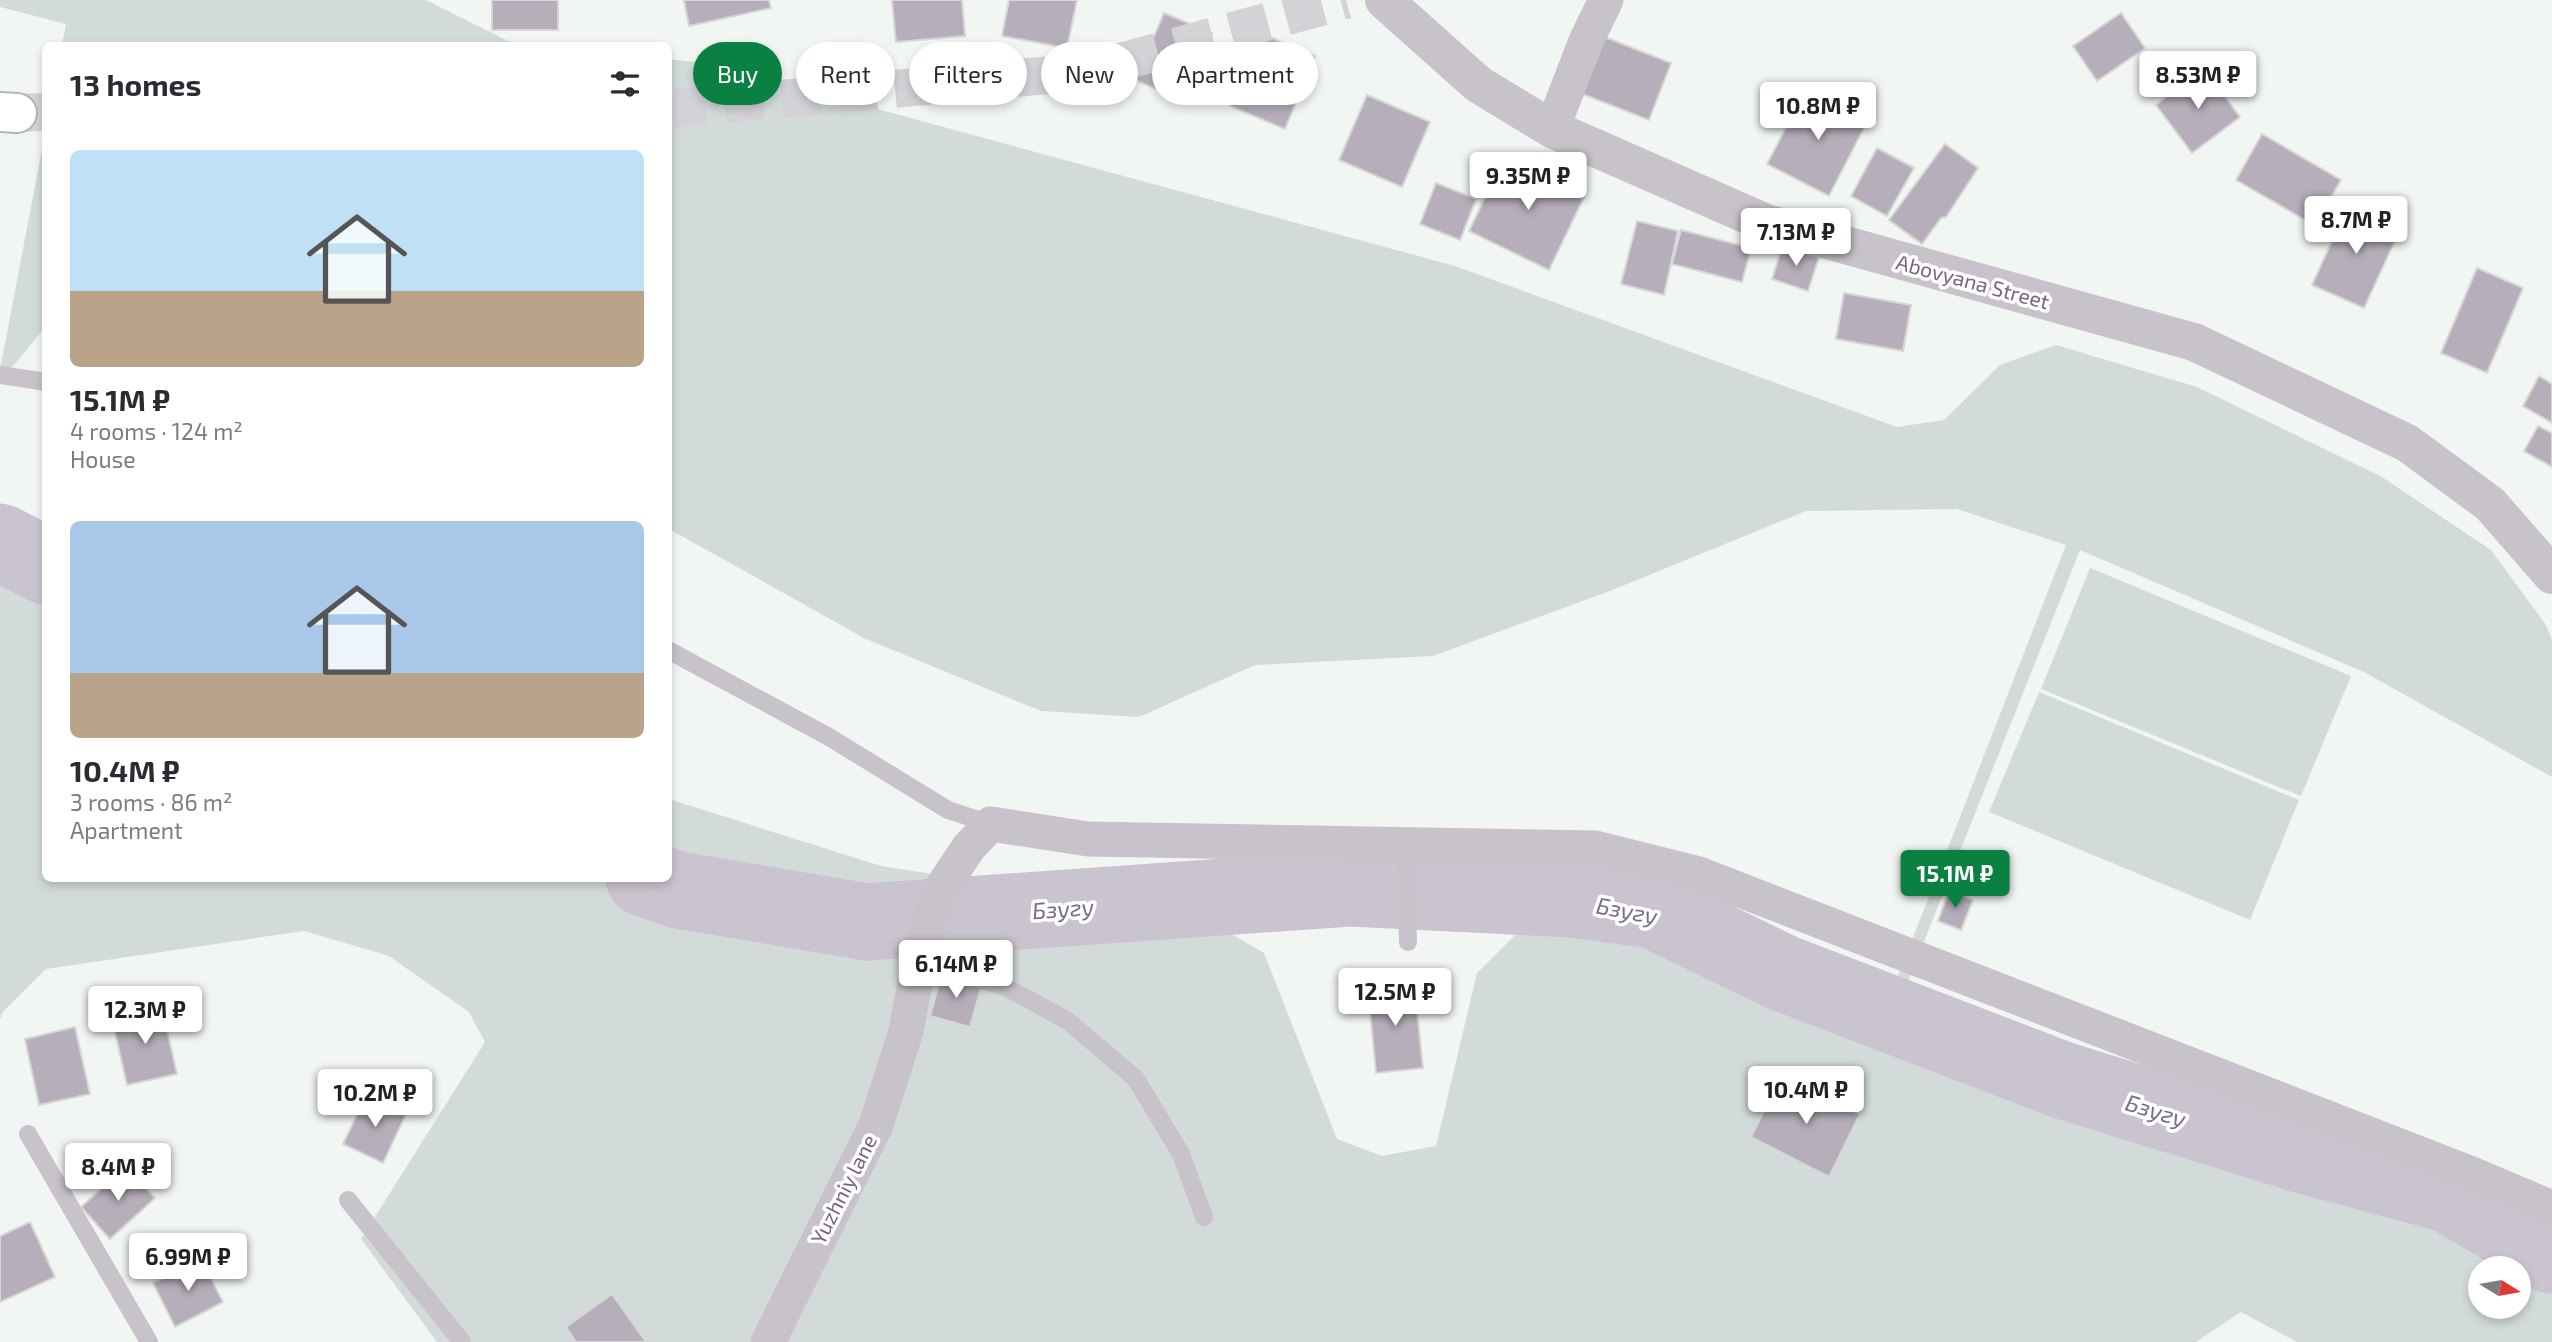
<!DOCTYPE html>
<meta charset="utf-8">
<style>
body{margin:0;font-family:"Exo 2",sans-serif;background:#f7f7f7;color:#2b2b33;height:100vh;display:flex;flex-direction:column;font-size:26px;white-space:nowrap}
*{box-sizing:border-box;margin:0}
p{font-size:23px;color:#7c7c81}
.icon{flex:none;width:38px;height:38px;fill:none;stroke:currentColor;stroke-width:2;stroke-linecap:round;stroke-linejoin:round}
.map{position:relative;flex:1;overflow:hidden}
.sheet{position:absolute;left:42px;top:42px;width:630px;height:840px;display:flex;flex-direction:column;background:#fff;border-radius:10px;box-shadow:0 4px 10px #0003}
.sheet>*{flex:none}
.guide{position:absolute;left:693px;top:42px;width:665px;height:63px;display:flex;gap:14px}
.needle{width:46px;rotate:101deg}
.fabs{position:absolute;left:2468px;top:1256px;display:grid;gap:14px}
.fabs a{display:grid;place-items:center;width:63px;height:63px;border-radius:50%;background:#fff;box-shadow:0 4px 10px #0003;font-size:35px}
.price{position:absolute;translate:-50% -60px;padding:0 16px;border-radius:7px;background:#fff;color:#222;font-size:23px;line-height:46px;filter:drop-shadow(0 2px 4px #0008)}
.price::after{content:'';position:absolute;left:50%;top:42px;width:21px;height:16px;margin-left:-10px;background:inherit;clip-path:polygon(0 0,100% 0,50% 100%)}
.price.active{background:#0b8043;color:#fff}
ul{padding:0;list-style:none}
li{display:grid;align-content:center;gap:14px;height:371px;padding:0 28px}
li span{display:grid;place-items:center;height:217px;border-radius:10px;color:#555}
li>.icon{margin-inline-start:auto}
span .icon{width:126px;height:126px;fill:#fffc;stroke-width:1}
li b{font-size:30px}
h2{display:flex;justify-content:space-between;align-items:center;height:84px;padding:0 28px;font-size:30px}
.chip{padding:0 24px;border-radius:32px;background:#fff;box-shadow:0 4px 10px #0003;font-size:24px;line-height:63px}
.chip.active{background:#0b8043;color:#fff}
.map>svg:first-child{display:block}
</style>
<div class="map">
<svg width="2552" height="1342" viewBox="0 0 2552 1342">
<rect width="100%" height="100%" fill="#f2f6f3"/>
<!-- green -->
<g fill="#d2dbd9" fill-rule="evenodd">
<path d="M 0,0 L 426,0 L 508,41 L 547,45 L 62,45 L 66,24 L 0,7 Z"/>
<path d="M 669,59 L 712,64 L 1455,266 L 1897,427 L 1944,420 L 2000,365 L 2056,345 L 2197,387 L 2382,477 L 2491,550 L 2546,625 L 2552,640 L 2552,777 L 2364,672 L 2080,550 L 1902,997 L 2199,1106 L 2358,1148 L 2552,1224 L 2552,1342 L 2297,1342 L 2241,1312 L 2196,1342 L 437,1342 L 361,1239 L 485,1042 L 469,1012 L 389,956 L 304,931 L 46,969 L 2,1013 L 0,1020 L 0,510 L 45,523 L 46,878 L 668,878 L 669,799 L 881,866 L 1200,916 L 1264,953 L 1337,1139 L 1382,1156 L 1436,1146 L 1477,973 L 1527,923 L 1625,914 L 1891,994 L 2066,545 L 1957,509 L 1806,511 L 1610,591 L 1433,656 L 1255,665 L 1139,717 L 1041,711 L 866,639 L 669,529 ZM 2480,1269 L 2518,1269 L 2518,1307 L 2480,1307 Z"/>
<path d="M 45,133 L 45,327 L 0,382 L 0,370 Z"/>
<path d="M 2090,568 L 2351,676 L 2301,796 L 2041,689 Z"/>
<path d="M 2039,692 L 2299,800 L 2250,920 L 1989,812 Z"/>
</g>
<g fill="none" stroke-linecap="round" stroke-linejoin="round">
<!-- river -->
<g stroke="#cac4d0" stroke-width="77">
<path d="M 0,542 L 46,566"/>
<path d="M 644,878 L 678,890 L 867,922 L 1350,888 L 1572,899 L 1653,910 L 1783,973 L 2062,1080 L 2300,1154 L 2448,1194 L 2552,1255"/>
</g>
</g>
<!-- building -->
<g fill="#b6aeba" stroke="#d5d7d5" stroke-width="2">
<rect x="492" y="0" width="66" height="30"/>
<path d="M 684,0 L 769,0 L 771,8 L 689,26 Z"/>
<path d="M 892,0 L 962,0 L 965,36 L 896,42 Z"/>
<path d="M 1009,0 L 1077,0 L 1067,48 L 1002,36 Z"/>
<path d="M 1164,13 L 1212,33 L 1184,101 L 1135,80 Z"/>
<path d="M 2121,13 L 2145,48 L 2097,81 L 2073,46 Z"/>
<path d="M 1260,33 L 1315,56 L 1285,129 L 1230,106 Z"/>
<path d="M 1602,36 L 1671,63 L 1649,120 L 1580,93 Z"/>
<path d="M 2204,69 L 2240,117 L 2192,153 L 2156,105 Z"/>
<path d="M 1807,88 L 1868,120 L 1829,196 L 1767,164 Z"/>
<path d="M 1367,95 L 1430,122 L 1402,187 L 1339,160 Z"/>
<path d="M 2262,134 L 2341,180 L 2314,225 L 2236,180 Z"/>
<path d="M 1945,144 L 1978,168 L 1946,217 L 1941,218 L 1922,244 L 1889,220 Z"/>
<path d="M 1877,148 L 1914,168 L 1887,216 L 1851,196 Z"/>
<path d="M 1506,154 L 1586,193 L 1549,270 L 1469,231 Z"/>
<path d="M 1436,183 L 1476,199 L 1460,240 L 1420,224 Z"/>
<path d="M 2349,204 L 2401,228 L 2364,308 L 2312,285 Z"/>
<path d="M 1637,221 L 1678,231 L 1664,295 L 1621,284 Z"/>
<path d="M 1681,230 L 1751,248 L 1742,282 L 1672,264 Z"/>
<path d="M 1783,245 L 1819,257 L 1808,291 L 1772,279 Z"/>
<path d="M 2477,268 L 2523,288 L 2487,373 L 2441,353 Z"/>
<path d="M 1844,293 L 1911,305 L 1903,351 L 1836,339 Z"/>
<path d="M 2539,376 L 2552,384 L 2552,423 L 2523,406 Z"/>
<path d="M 2538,426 L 2552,433 L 2552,467 L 2524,451 Z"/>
<path d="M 1949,891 L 1973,900 L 1961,930 L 1938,921 Z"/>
<path d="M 942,973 L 982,984 L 970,1027 L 930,1016 Z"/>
<path d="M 1414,983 L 1423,1068 L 1376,1073 L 1368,988 Z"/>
<path d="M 162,1008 L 177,1074 L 127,1085 L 112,1019 Z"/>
<path d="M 75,1027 L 90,1094 L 39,1105 L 25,1039 Z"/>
<path d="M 1782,1075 L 1860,1114 L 1829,1177 L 1751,1137 Z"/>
<path d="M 366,1096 L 406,1114 L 383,1163 L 343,1144 Z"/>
<path d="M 126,1167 L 155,1198 L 110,1239 L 81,1207 Z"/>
<path d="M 30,1222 L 55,1277 L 0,1302 L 0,1236 Z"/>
<path d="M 201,1259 L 223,1302 L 175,1327 L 153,1283 Z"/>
<path d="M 612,1294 L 646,1342 L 576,1342 L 566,1327 Z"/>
</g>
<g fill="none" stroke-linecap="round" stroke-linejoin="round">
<!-- trunk-tunnel -->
<g stroke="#d4d2d7" stroke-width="38" stroke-dasharray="38 19" stroke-linecap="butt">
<path d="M 668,109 L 1084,72 L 1346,0"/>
<path d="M 17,113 L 46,112"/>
</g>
<defs>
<path id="trunk" d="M 0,112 L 17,113"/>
</defs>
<!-- trunk casing -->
<use href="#trunk" stroke="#b8b4ba" stroke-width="42"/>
<!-- service -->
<g stroke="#c8c3ca" stroke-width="18">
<path d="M 0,375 L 46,382"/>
<path d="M 668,650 L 829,737 L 948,810 L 991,824"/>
<path d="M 1405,845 L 1408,942"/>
<path d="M 919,962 L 1004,986 L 1068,1021 L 1136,1079 L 1181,1154 L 1204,1217"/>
<path d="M 28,1134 L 149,1342"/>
<path d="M 348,1200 L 462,1342"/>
</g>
<!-- minor -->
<g stroke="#c8c3ca" stroke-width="35">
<path d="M 1552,129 L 1586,41 L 1606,0"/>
<path d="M 768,1342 L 876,1125 L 906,1031 L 921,952 L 937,895 L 969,847 L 991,824 L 1088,839 L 1595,848 L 1699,874 L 2472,1174 L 2552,1208"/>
</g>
<!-- tertiary -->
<path stroke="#c8c3ca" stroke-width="38" d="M 1384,0 L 1478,84 L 1552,129 L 1766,223 L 2194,342 L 2407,443 L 2490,504 L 2552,575"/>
<!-- trunk -->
<use href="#trunk" stroke="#fff" stroke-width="38"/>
</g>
<g text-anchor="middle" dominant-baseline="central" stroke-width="7" stroke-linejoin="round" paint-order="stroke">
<!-- street labels -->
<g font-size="21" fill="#796583" stroke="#fff">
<text transform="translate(1973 281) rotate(15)">Abovyana Street</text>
<text transform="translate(843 1189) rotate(-63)">Yuzhniy lane</text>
</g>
<!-- water labels -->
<g font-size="23" font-style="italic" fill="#7b6b8d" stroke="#fff">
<text transform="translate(1063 908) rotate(-4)">Бзугу</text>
<text transform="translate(1627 910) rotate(11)">Бзугу</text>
<text transform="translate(2156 1110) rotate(17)">Бзугу</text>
</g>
</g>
</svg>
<div class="fabs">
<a><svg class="needle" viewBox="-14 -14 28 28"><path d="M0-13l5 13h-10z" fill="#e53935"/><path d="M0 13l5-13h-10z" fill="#7c7c81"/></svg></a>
</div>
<b class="price" style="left:2198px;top:111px">8.53M ₽</b>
<b class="price" style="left:1818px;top:142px">10.8M ₽</b>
<b class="price" style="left:1528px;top:212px">9.35M ₽</b>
<b class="price" style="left:2356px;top:256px">8.7M ₽</b>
<b class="price" style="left:1796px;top:268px">7.13M ₽</b>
<b class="price active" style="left:1955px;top:910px">15.1M ₽</b>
<b class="price" style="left:956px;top:1000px">6.14M ₽</b>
<b class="price" style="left:1395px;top:1028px">12.5M ₽</b>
<b class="price" style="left:145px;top:1046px">12.3M ₽</b>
<b class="price" style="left:1806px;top:1126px">10.4M ₽</b>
<b class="price" style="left:375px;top:1129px">10.2M ₽</b>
<b class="price" style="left:118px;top:1203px">8.4M ₽</b>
<b class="price" style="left:188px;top:1293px">6.99M ₽</b>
<div class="guide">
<a class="chip active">Buy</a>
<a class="chip">Rent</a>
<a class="chip">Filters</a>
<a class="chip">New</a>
<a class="chip">Apartment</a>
</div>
<section class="sheet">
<h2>13 homes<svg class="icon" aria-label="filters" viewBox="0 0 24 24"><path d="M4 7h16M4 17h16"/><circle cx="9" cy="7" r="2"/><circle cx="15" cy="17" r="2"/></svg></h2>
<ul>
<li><span style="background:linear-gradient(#bfe0f5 65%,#b9a48a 0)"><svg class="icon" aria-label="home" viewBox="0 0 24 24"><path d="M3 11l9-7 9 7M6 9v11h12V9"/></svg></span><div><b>15.1M ₽</b><p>4 rooms · 124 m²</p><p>House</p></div></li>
<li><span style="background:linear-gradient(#a9c7e8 70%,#b9a48a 0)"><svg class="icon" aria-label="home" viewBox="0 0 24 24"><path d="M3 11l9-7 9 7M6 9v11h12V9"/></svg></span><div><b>10.4M ₽</b><p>3 rooms · 86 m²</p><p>Apartment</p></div></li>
</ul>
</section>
</div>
